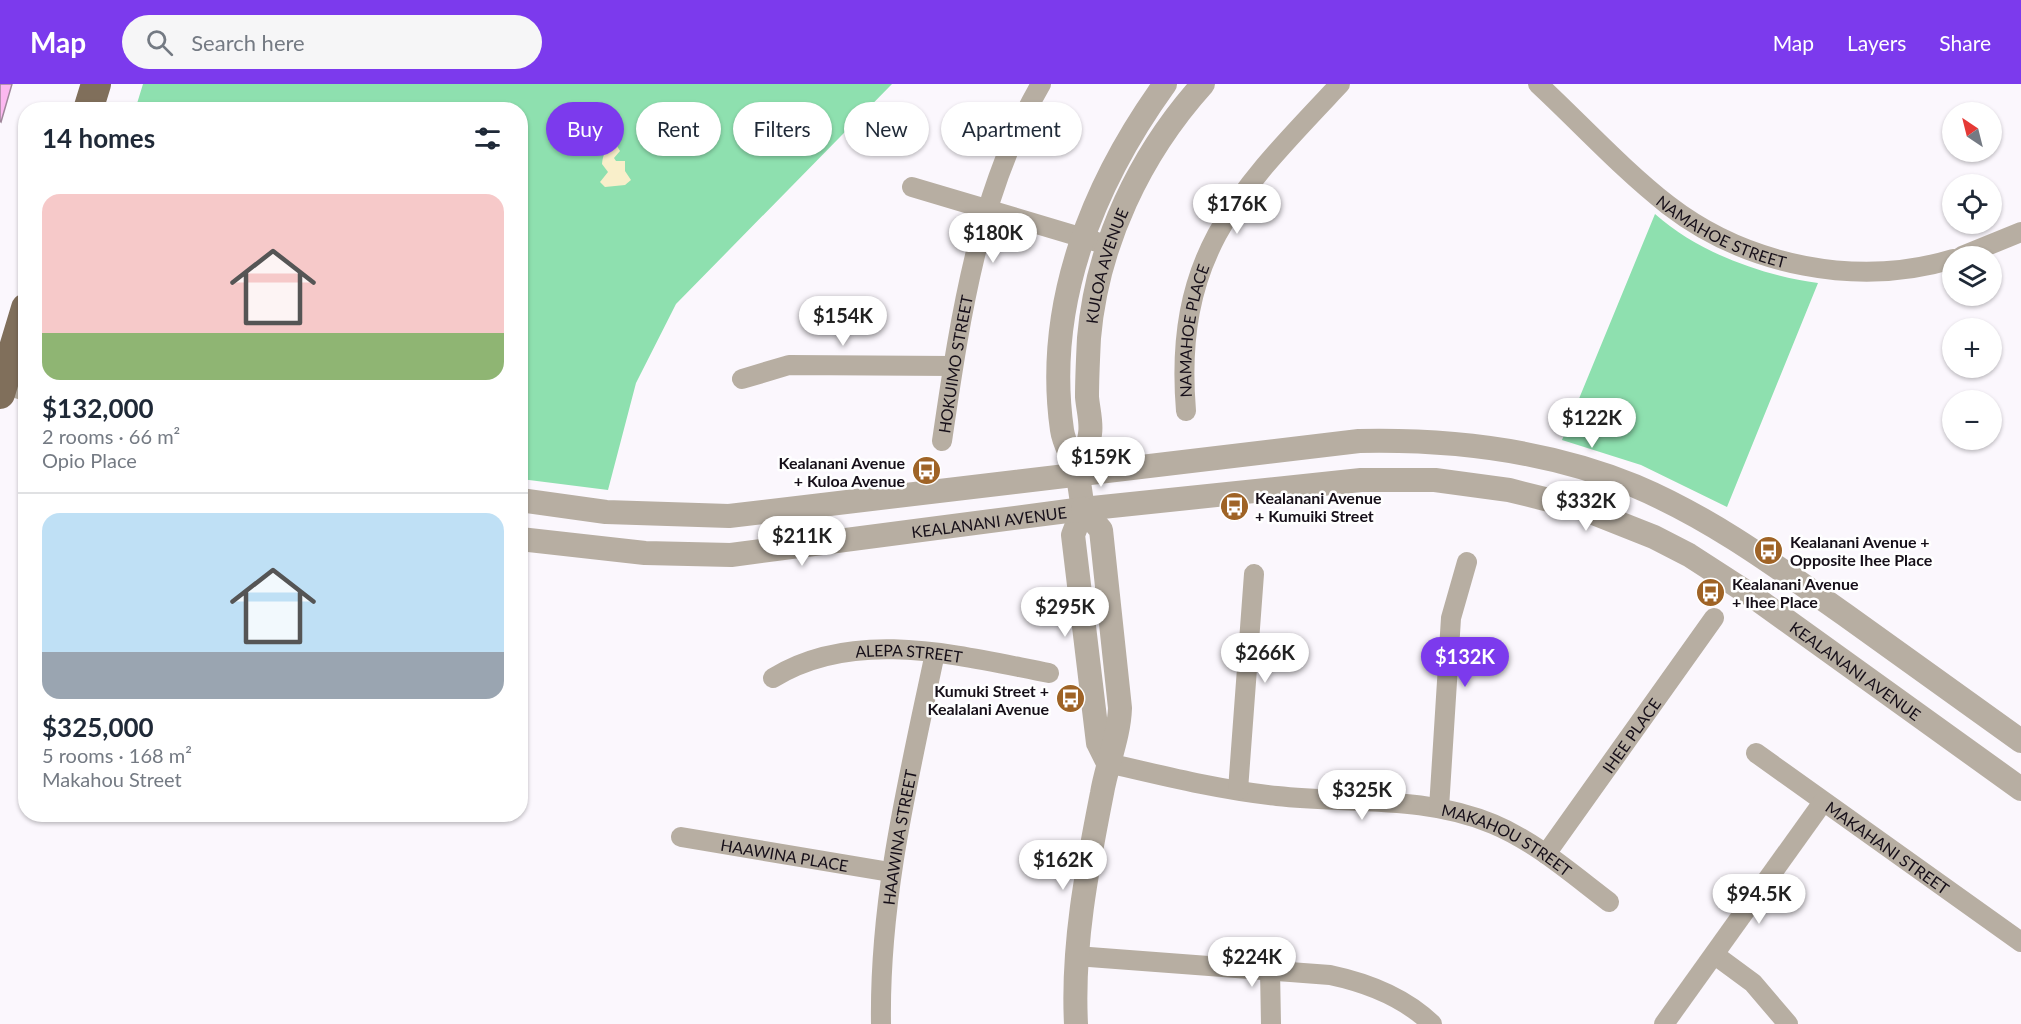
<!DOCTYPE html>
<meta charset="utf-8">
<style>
body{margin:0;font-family:Lato,sans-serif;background:#f6f6f7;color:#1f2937;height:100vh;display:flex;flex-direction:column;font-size:22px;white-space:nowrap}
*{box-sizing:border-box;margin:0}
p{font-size:20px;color:#747a83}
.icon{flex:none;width:33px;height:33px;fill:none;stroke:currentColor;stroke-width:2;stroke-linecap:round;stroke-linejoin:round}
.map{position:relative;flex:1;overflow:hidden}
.details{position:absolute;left:18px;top:18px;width:510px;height:720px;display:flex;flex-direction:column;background:#fff;border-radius:24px;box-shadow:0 2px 4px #0004}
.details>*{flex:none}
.guide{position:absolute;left:546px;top:18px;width:570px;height:54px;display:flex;gap:12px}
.needle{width:39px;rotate:325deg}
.buttons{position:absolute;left:1942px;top:18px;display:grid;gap:12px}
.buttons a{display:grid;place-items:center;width:60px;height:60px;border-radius:50%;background:#fff;box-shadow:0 2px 4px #0004;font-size:30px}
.price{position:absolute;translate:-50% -51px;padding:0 14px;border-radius:21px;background:#fff;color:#222;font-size:20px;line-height:39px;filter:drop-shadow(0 2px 3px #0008)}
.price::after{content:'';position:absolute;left:50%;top:36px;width:18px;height:14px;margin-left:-9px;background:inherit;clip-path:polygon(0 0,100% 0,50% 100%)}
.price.selected{background:#7c3aed;color:#fff}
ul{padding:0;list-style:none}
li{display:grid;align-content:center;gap:12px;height:318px;padding:0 24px}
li+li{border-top:2px solid #e0e1e3}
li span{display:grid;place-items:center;height:186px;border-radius:18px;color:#555}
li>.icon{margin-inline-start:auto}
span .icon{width:108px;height:108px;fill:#fffc;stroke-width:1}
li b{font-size:26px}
h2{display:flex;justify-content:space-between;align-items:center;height:72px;padding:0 24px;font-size:26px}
.tag{padding:0 21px;border-radius:27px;background:#fff;box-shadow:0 2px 4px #0004;font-size:21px;line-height:54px}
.tag.selected{background:#7c3aed;color:#fff}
header{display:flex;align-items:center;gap:36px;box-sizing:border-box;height:84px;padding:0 30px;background:#7c3aed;color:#fff}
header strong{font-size:28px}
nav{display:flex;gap:33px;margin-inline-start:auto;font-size:21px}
.search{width:420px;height:54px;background:#f6f6f7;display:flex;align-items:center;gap:15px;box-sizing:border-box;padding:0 21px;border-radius:33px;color:#747a83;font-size:22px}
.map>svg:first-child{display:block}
</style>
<header>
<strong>Map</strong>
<div class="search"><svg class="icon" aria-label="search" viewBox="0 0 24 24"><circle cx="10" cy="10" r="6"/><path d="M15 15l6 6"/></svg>Search here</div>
<nav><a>Map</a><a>Layers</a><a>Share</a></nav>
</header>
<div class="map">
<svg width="2021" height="940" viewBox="0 0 2021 940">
<rect width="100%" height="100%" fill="#fbf7fd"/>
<!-- green -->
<g fill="#8ee0af">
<path d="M 143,0 L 892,0 L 676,220 L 636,299 L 608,406 L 521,395 L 520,26 L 135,26 Z"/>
<path d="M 1655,130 C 1699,169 1761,191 1818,199 L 1727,423 L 1641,381 L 1562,356 Z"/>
</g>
<!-- sand -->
<path fill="#f9efca" d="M 617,62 L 620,67 L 614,74 L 616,77 L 625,77 L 625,87 L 631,96 L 625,101 L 605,103 L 600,98 L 608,88 L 602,80 C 603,70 606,62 617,62 Z"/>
<!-- building -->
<path fill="#fcb8f0" stroke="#a0869b" stroke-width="1.5" d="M 0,0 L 12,0 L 1,38 L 0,37 Z"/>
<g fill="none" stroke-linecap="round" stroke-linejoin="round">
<!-- minor -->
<g stroke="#b7aea2" stroke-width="20">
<path id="s1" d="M 1538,0 C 1581,40 1622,85 1668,121 C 1747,182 1858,204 1953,175"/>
<path d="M 912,103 L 1097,158"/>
<path d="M 1962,172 L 2021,148"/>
<path d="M 742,295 L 789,281 L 953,282"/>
<path id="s2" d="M 1186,327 C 1173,169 1240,106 1340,0"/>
<path id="s3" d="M 942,357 C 960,235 978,108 1041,0"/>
<path id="s4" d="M 773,594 C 856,543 960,572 1049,589"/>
<path id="s5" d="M 1756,669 L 2021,858"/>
<path id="s6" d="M 1108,679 C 1164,692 1220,706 1277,712 C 1348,720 1425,711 1493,740 C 1536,758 1572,790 1609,818"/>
<path d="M 1238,706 L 1254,490"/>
<path d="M 1439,724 L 1451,534 L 1467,478"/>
<path id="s7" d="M 681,753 L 890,788"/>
<path id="s8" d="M 1546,770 L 1714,534"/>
<path d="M 1715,871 L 1753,899 L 1788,940"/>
<path d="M 1076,872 L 1330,891 C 1368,899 1404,913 1432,940"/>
<path d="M 1270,886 L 1271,940"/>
<path id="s9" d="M 881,940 C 879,813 909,693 935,569"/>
<path d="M 1664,940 L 1823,718"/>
</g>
<!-- tertiary -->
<g stroke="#b7aea2" stroke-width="24">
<path d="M 4,298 L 26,305"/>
<path id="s10" d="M 1077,389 C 1081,376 1089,362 1090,350 C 1092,339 1088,325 1087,313 C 1087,294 1088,274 1089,254 C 1097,160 1140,70 1203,0"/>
<path d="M 520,416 L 606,428 L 729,432 L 1359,357 C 1453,355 1547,366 1635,402 C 1711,434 1776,482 1844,530 C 1903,572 1962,615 2021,657"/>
<path d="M 1083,425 C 1081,414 1080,401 1077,389 C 1074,375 1064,361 1062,346 C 1044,220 1093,100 1165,0"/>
<path d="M 1083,425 L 1073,451 L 1098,659 L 1108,679"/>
<path id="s11" d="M 520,455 L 645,469 L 731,471 L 1083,425 L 1361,396 L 1435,396 L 1509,406 L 1581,424 L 1654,453 L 1689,471 L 1754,513 L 2021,705"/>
<path d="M 1076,940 C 1072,862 1087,785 1102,709 C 1107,680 1119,653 1120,624 L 1101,446 L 1083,425"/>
</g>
<!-- primary -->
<g stroke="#806f5b" stroke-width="30">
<path d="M 88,26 L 96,0"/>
<path d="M 0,310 L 26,224"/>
</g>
</g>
<!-- icons -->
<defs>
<symbol id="bus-disc" viewBox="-11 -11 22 22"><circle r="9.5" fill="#9f6326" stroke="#fff"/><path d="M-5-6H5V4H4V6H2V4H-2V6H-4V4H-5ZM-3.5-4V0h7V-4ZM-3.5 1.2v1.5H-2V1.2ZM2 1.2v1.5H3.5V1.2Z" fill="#fff"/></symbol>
</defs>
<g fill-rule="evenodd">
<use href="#bus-disc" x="910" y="370" width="33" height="33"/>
<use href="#bus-disc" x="1218" y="406" width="33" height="33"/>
<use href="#bus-disc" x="1752" y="450" width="33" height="33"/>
<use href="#bus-disc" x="1694" y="492" width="33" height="33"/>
<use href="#bus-disc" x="1054" y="598" width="33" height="33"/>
</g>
<g text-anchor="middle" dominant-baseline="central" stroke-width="5" stroke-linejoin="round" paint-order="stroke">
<!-- street labels -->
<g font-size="16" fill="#160f19" stroke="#fff">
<text stroke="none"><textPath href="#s1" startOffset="238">NAMAHOE STREET</textPath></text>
<text stroke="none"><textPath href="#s10" startOffset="212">KULOA AVENUE</textPath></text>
<text stroke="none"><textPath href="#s2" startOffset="81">NAMAHOE PLACE</textPath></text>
<text stroke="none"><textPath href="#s3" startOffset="78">HOKUIMO STREET</textPath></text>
<text stroke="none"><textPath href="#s11" startOffset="472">KEALANANI AVENUE</textPath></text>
<text stroke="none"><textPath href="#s4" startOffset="141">ALEPA STREET</textPath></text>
<text stroke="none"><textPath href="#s11" startOffset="1390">KEALANANI AVENUE</textPath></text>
<text stroke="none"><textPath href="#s8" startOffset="146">IHEE PLACE</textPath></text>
<text stroke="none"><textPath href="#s9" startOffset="188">HAAWINA STREET</textPath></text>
<text stroke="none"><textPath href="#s6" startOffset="410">MAKAHOU STREET</textPath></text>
<text stroke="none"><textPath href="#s5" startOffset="162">MAKAHANI STREET</textPath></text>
<text stroke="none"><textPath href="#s7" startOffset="105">HAAWINA PLACE</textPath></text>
</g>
<!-- poi labels -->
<g font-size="16" font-weight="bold" fill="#160f19" stroke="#fff" text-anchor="start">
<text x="905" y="378" text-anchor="end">Kealanani Avenue<tspan x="905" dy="18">+ Kuloa Avenue</tspan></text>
<text x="1255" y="413">Kealanani Avenue<tspan x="1255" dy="18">+ Kumuiki Street</tspan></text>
<text x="1790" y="457">Kealanani Avenue +<tspan x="1790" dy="18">Opposite Ihee Place</tspan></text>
<text x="1732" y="499">Kealanani Avenue<tspan x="1732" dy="18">+ Ihee Place</tspan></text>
<text x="1049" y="606" text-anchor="end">Kumuki Street +<tspan x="1049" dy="18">Kealalani Avenue</tspan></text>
</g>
</g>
</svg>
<div class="buttons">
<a><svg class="needle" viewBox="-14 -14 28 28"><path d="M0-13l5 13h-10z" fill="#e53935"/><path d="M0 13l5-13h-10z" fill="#747a83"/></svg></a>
<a><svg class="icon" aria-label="locate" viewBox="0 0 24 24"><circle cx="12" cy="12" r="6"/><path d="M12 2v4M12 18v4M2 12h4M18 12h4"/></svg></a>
<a><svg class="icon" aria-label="layers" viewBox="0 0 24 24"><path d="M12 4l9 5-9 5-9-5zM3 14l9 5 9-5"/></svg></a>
<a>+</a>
<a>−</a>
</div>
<b class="price" style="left:1237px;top:151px">$176K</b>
<b class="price" style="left:993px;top:180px">$180K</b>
<b class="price" style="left:843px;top:263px">$154K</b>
<b class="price" style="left:1592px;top:365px">$122K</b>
<b class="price" style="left:1101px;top:404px">$159K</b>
<b class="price" style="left:1586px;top:448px">$332K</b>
<b class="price" style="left:802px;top:483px">$211K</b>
<b class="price" style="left:1065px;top:554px">$295K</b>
<b class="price" style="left:1265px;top:600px">$266K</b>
<b class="price selected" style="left:1465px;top:604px">$132K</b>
<b class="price" style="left:1362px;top:737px">$325K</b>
<b class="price" style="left:1063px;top:807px">$162K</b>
<b class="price" style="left:1759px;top:841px">$94.5K</b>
<b class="price" style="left:1252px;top:904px">$224K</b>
<div class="guide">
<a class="tag selected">Buy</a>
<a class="tag">Rent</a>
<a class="tag">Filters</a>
<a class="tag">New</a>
<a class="tag">Apartment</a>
</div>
<section class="details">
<h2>14 homes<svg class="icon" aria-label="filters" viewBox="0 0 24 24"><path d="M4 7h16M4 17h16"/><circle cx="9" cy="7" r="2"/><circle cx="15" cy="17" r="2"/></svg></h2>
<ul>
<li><span style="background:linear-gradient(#f6c9c9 75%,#8fb573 0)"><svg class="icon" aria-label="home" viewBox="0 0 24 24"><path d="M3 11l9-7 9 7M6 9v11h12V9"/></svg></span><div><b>$132,000</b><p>2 rooms · 66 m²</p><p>Opio Place</p></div></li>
<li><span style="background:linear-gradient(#bfe0f5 75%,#9aa5b1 0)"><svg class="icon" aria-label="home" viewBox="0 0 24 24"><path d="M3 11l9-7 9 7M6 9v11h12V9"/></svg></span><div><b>$325,000</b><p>5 rooms · 168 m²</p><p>Makahou Street</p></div></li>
</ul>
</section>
</div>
